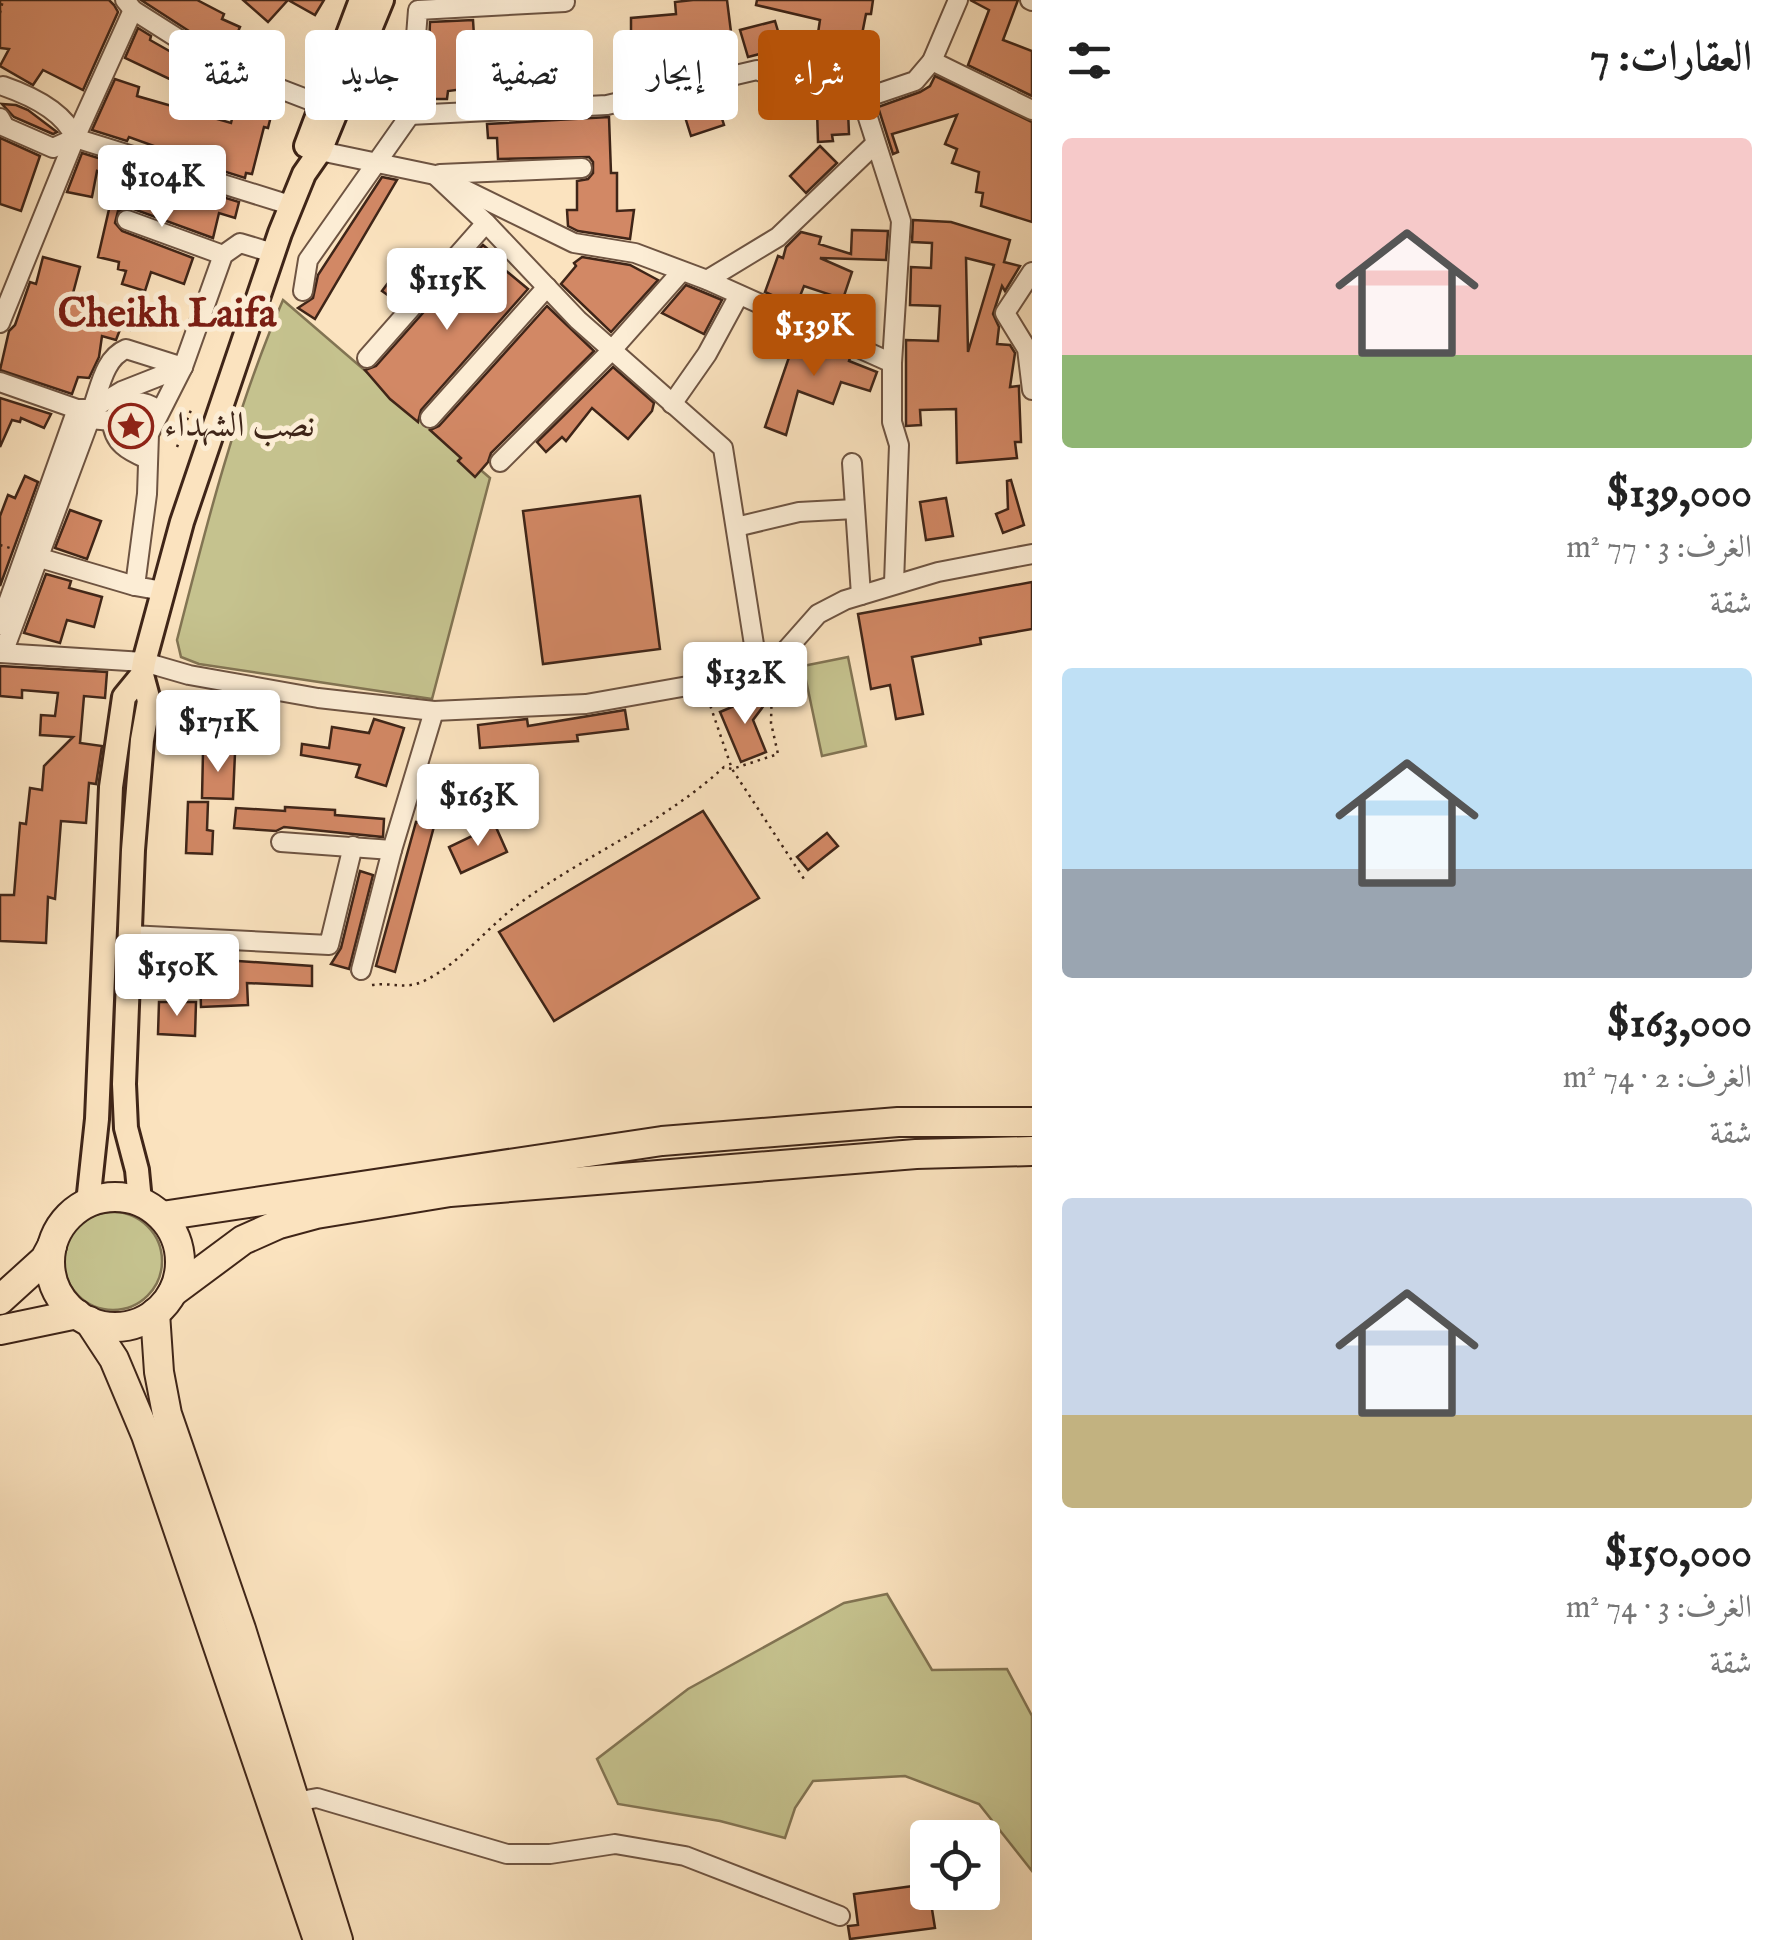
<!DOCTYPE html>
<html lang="ar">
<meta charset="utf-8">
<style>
body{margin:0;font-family:"IM FELL English",Amiri,serif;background:#f6f6f6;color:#222;direction:rtl;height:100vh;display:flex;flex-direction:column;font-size:38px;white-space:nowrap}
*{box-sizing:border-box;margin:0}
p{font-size:32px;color:#767676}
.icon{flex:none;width:55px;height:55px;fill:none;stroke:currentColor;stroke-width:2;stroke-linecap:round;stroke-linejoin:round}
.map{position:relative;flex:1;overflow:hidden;direction:ltr}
.panel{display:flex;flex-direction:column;background:#fff;width:750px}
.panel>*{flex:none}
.banner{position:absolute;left:30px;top:30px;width:850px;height:90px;direction:rtl;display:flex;gap:20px}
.controls{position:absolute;left:910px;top:1820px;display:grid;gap:20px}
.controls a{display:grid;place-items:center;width:90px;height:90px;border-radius:10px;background:#fff;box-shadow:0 10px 40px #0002;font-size:50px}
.price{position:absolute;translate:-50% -85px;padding:0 22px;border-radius:10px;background:#fff;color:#222;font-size:32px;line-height:65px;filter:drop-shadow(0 2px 5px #0008)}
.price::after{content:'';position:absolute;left:50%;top:60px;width:30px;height:22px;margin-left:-15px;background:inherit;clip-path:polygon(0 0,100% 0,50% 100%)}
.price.selected{background:#b45309;color:#fff}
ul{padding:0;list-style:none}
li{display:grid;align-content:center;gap:20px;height:530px;padding:0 30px}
li span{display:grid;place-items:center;height:310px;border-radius:10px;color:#555}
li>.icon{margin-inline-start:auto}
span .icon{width:180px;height:180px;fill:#fffc;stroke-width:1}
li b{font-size:42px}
h2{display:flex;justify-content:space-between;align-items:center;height:120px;padding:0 30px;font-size:42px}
.chip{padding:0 35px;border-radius:10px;background:#fff;box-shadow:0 10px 40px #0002;font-size:35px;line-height:90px}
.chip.selected{background:#b45309;color:#fff}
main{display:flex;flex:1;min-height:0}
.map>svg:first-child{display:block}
</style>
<main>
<section class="panel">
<h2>العقارات: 7<svg class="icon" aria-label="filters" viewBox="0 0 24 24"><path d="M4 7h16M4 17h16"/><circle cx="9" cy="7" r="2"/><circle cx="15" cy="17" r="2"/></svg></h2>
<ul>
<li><span style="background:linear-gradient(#f6c9c9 70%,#8fb573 0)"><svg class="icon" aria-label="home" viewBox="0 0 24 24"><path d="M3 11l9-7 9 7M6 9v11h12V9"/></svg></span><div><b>$139,000</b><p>الغرف: 3 · 77 m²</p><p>شقة</p></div></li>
<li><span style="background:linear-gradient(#bfe0f5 65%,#9aa5b1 0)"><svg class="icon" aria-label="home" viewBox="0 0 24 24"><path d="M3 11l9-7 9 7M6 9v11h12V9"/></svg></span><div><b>$163,000</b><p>الغرف: 2 · 74 m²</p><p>شقة</p></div></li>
<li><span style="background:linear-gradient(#c9d6e8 70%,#c2b280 0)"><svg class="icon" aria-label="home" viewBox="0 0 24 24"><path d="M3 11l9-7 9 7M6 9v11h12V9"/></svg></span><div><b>$150,000</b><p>الغرف: 3 · 74 m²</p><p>شقة</p></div></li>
</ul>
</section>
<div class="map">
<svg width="1032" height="1940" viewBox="0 0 1032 1940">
<rect width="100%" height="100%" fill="#fbe3bf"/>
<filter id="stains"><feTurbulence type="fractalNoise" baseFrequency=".002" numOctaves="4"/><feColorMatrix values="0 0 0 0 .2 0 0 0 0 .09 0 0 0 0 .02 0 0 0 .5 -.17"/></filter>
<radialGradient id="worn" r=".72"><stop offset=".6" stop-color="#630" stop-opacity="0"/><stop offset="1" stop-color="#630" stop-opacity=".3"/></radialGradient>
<!-- green -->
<g fill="#c5c28e" stroke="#827453" stroke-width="2.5">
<path d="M 283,300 L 490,478 L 432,699 L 199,664 L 181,657 L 177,640 C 206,526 236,408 283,300 Z"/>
<path d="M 848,657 L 866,746 L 822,756 L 803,666 Z"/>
<circle cx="113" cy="1261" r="49"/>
<path d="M 887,1594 L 932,1670 L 1007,1669 L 1032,1716 L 1032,1871 L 979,1804 L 905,1776 L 813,1781 L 795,1808 L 785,1838 L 720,1821 L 618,1804 L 597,1759 L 688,1689 L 844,1603 Z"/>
</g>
<!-- building -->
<g fill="#d28865" stroke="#3f2518" stroke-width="2.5" fill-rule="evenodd">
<path d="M 0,0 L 109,0 L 114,5 L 118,12 L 83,90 L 43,70 L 33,85 L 0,66 L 9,49 L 0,48 Z"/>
<path d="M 141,0 L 197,0 L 224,14 L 222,19 L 240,27 L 237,34 L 272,46 L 266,70 L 230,56 L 233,47 L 212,38 L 209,44 Z"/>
<path d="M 243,0 L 324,0 L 315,15 L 288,0 L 268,22 Z"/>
<path d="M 693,0 L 727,0 L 731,32 L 705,36 L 706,43 L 664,48 L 667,67 L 631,68 L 631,18 L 676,14 L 675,2 Z"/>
<path d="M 757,0 L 873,0 L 871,14 L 866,14 L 857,60 L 849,33 L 845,33 L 846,51 L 816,46 L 820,20 L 756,5 Z"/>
<path d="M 970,0 L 1018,0 L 1003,40 L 1032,51 L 1032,96 L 968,65 L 989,10 Z"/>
<path d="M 473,20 L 474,36 L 499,35 L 499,48 L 471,50 L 472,55 L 467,55 L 471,88 L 448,91 L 447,99 L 427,99 L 430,22 Z"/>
<path d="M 775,21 L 783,48 L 748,57 L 740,30 Z"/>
<path d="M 138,28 L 151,36 L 150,40 L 217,78 L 275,100 L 268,128 L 264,127 L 252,174 L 246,173 L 245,178 L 153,149 L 154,146 L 129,137 L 127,141 L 92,130 L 115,79 L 139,87 L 137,96 L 231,123 L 237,98 L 197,92 L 125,58 Z"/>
<path d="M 581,32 L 589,74 L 569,78 L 565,60 L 575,59 L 574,33 Z"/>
<path d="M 935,76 L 1032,122 L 1032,222 L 981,206 L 983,193 L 976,192 L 979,172 L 952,163 L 957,149 L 945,144 L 957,115 L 892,134 L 898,152 L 893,154 L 878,107 L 920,92 L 930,86 Z"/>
<path d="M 714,93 L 724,125 L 691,136 L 680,101 Z"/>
<path d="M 2,104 L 16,105 L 28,110 L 57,132 L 53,134 L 14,117 Z"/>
<path d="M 817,110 L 848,111 L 849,134 L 832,135 L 833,141 L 818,142 Z"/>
<path d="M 609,117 L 611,173 L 617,173 L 617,211 L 634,210 L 630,239 L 578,231 L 568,226 L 567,210 L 577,210 L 577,181 L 588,179 L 593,173 L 593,162 L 589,157 L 498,159 L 497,138 L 488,138 L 487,124 Z"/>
<path d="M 0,138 L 40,156 L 21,211 L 0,204 Z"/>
<path d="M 820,146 L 837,163 L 806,193 L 790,176 Z"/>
<path d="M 82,153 L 108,161 L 105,174 L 97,171 L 92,197 L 67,192 Z"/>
<path d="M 145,173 L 239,202 L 235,218 L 219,213 L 213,238 L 131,208 L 118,211 L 115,223 L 122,231 L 193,258 L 184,284 L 151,272 L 145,291 L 122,284 L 126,271 L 118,269 L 119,262 L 98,257 L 110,205 L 131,208 Z"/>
<path d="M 382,177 L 397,180 L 315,319 L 298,308 L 313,298 L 318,275 Z"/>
<path d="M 913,220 L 951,222 L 1010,240 L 1004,262 L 1020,266 L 1005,291 L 1002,286 L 993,314 L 999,327 L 997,344 L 1010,345 L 1015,353 L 1010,387 L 1019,386 L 1019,390 L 1021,442 L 1015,442 L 1017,458 L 957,463 L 956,409 L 920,410 L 921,425 L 906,426 L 906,340 L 938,341 L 940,306 L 910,305 L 911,267 L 931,268 L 932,243 L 912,242 ZM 966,258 L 994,265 L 968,352 Z"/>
<path d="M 852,230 L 888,231 L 886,260 L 820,258 L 852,272 L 843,299 L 804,286 L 796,306 L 765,292 L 778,256 L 783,258 L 786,247 L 801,232 L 821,237 L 819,244 L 851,254 Z"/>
<path d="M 483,245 L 502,261 L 499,265 L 528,289 L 421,410 L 418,422 L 390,399 L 365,370 L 376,366 Z"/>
<path d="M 43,257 L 80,267 L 72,297 L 133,319 L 130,330 L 121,327 L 116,340 L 102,336 L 99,357 L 89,378 L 78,377 L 72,394 L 0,370 L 9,331 L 15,325 L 30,282 L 36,284 Z"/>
<path d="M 582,257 L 630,265 L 658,280 L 611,332 L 561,284 L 576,266 L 574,263 Z"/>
<path d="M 397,271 L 415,284 L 399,303 L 382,291 Z"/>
<path d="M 686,285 L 722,300 L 704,334 L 662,313 Z"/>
<path d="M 547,306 L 594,351 L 491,453 L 488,462 L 475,477 L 458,461 L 461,458 L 430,430 L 439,426 Z"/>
<path d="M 797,334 L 850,358 L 849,361 L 877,372 L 870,391 L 841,382 L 833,404 L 798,391 L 786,435 L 765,427 Z"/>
<path d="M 613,367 L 654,403 L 652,411 L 628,439 L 592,408 L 566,441 L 562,437 L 546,452 L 537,442 Z"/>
<path d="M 0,398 L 51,414 L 44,428 L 21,418 L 20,422 L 12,420 L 0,447 Z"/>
<path d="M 25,476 L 38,482 L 0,586 L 0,516 L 8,495 L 15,498 Z"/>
<path d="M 1011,480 L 1024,525 L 1003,533 L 996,514 L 1008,509 L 1007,481 Z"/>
<path d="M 640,496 L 660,649 L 543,664 L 523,511 Z"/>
<path d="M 946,498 L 953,536 L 926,540 L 920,502 Z"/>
<path d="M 70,510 L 101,521 L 87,559 L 55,548 Z"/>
<path d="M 46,574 L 71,581 L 69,588 L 102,597 L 94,627 L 67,620 L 60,643 L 24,633 Z"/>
<path d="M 1032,582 L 1032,629 L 980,638 L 981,644 L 912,657 L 923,714 L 896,719 L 890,685 L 871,689 L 858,614 Z"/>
<path d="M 0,666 L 107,672 L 105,698 L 84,696 L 80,743 L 102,746 L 96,784 L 89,783 L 86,823 L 61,821 L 55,899 L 48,897 L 46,943 L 0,941 L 0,895 L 14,895 L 20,823 L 26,824 L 30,788 L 42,790 L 44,766 L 73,737 L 40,735 L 41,715 L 55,716 L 58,693 L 22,690 L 22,698 L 0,696 Z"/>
<path d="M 758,692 L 768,700 L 753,720 L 766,752 L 741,762 L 720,712 L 751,699 Z"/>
<path d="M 625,710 L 628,729 L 577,735 L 578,741 L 480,748 L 478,725 L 527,719 L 528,726 Z"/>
<path d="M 374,719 L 404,728 L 386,786 L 356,777 L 360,765 L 301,755 L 302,744 L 329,748 L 332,727 L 369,733 Z"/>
<path d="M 203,752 L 235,753 L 233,799 L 202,798 Z"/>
<path d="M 433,776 L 451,781 L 439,825 L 436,819 L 395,972 L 376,966 L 416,822 L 421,823 Z"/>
<path d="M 188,802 L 208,802 L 207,830 L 213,831 L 212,854 L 186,853 Z"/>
<path d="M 285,807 L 335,810 L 335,815 L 384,819 L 383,837 L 284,827 L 276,831 L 234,828 L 236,808 L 285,811 Z"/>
<path d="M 703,811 L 759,898 L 554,1021 L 499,932 Z"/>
<path d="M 495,825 L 507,852 L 461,873 L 449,847 Z"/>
<path d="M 827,833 L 838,846 L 808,870 L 797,857 Z"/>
<path d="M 360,871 L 373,875 L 349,969 L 331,964 L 341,948 Z"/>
<path d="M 194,958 L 312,966 L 312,986 L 247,983 L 248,1005 L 201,1007 L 200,973 L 193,973 Z"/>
<path d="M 159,1002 L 196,1002 L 195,1036 L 158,1034 Z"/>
<path d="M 928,1884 L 935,1928 L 850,1939 L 848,1926 L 858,1925 L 854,1894 Z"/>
</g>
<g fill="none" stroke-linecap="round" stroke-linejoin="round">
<defs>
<g id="minor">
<path d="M 125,0 L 133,10 L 223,67 L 322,105"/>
<path d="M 1030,0 L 1032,1"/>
<path d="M 932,61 L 1032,110"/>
<path d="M 3,86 C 29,95 64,111 75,138"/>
<path d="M 410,115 L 607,105 L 757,70 L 821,98 L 862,99"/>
<path d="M 0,118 L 5,127 L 53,148 L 75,138 L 290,205"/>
<path d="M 320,151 L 435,175 L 574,243 L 635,253 L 707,280 L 892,363"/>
<path d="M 440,174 L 582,168"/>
<path d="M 435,175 L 486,223 L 578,320 L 723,448 L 758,670"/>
<path d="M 127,220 L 223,255"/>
<path d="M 1032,272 L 1005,313 L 1027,349 L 1032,390"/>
<path d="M 707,280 L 778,237 L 874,145"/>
<path d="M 303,291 L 308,260 L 410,115 L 418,10 L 565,2"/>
<path d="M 0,323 L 75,138 L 133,10"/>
<path d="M 367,358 L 486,223"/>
<path d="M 0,382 L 77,409 L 92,409 L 90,419 L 112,421 C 123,400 139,397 159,410"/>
<path d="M 672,404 L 707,354 L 739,295"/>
<path d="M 92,409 C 100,388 104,358 126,349 L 183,367"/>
<path d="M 92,409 L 122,391 L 183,367"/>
<path d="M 430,418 L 547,287"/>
<path d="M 112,421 C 113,443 128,451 147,459"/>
<path d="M 500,462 L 611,351 L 681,272"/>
<path d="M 852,463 L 861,595"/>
<path d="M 736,527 L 799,512 L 855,509"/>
<path d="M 30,555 L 135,586"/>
<path d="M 894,583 L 899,445 L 892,422 L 892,363 L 901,221 L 862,99 L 915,81 L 932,61 L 958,0"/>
<path d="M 163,591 L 135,586 L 147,494 L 149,434 L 183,367 L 223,255 L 240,243 L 273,253"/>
<path d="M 0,625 L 77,409"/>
<path d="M 0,653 L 144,662 L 189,675 L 318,698 L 434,711 L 586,704 L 733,678 L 772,666 L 818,614 L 845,600 L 938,572 L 1032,554"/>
<path d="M 3,653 L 90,419"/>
<path d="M 281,842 L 392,850 L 434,711"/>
<path d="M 129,935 L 329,945 L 353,846"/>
<path d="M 361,970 L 392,850"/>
<path d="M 295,1802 L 317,1798 L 507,1854 L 550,1854 L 615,1844 L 685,1856 L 840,1916"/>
</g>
<g id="major">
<path d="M 306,146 L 361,0"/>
<path d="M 140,1201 L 137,1170 L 126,1128 L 124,1084 L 133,850 L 142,740 L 149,701 L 142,675 L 144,662 L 182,522 L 280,233 L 304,174 L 320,151 L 382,0"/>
<path d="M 88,1203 L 97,1119 L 111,787 L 124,697 L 142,675"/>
</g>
<g id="highway">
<circle cx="115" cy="1262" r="65"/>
<path d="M 162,1216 L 662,1141 L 898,1122 L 1032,1122"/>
<path d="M 173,1292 L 243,1240 L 279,1224 L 316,1214 L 450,1192 L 916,1154 L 1032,1151"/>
<path d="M 0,1300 L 45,1259 L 52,1246"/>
<path d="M 155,1313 L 159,1372 L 167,1414 L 241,1629 L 338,1940"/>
<path d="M 89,1321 L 114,1359 L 146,1435 L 318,1940"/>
<path d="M 0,1330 L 77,1314"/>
</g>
</defs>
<!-- minor casing -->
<use href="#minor" stroke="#6e5442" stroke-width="22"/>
<!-- major casing -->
<use href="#major" stroke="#3f2518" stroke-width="28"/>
<!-- highway casing -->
<use href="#highway" stroke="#3f2518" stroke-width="32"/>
<!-- path -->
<g stroke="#3f2518" stroke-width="2.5" stroke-dasharray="2.5 5" stroke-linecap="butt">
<path d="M 0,13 L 3,0"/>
<path d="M 187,420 L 191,410"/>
<path d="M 177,447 L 181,437"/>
<path d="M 0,545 L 10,548"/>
<path d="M 708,699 L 732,769 L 804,879"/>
<path d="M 372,985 C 392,982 405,990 424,981 C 461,963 487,927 520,903 C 587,854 662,824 724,767 L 732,769 L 778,754 L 771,723 L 772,683"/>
</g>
<!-- minor -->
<use href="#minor" stroke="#fcedd5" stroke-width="18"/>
<!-- major -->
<use href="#major" stroke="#fbe3bf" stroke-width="22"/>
<!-- highway -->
<use href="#highway" stroke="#fbe3bf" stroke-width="28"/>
</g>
<!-- icons -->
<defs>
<symbol id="sight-ring" viewBox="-11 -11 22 22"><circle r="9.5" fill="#fcedd5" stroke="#8f2418" stroke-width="1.5"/><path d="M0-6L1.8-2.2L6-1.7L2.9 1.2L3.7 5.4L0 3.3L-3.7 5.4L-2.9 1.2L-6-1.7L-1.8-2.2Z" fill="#8f2418"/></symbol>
</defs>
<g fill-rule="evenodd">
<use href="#sight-ring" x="106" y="401" width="50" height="50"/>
</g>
<g text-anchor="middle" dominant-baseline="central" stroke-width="10" stroke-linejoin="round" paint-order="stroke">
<!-- poi labels -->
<g font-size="35" fill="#3f2518" stroke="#fcedd5" text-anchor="start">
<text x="164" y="426">نصب الشهداء</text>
</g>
<!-- quarter labels -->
<g font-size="40" font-weight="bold" fill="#7a1f14" stroke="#fcedd5">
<text x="167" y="315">Cheikh Laifa</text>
</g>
</g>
<rect width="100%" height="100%" filter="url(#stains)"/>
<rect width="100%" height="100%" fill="url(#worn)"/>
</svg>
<div class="controls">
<a><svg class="icon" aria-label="locate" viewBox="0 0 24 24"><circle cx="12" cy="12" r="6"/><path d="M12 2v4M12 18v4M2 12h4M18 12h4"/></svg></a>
</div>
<b class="price" style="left:162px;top:230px">$104K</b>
<b class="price" style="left:447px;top:333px">$115K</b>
<b class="price selected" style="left:814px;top:379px">$139K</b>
<b class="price" style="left:745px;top:727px">$132K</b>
<b class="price" style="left:218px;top:775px">$171K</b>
<b class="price" style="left:478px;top:849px">$163K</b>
<b class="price" style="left:177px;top:1019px">$150K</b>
<div class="banner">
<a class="chip selected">شراء</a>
<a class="chip">إيجار</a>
<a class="chip">تصفية</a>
<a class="chip">جديد</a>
<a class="chip">شقة</a>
</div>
</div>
</main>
